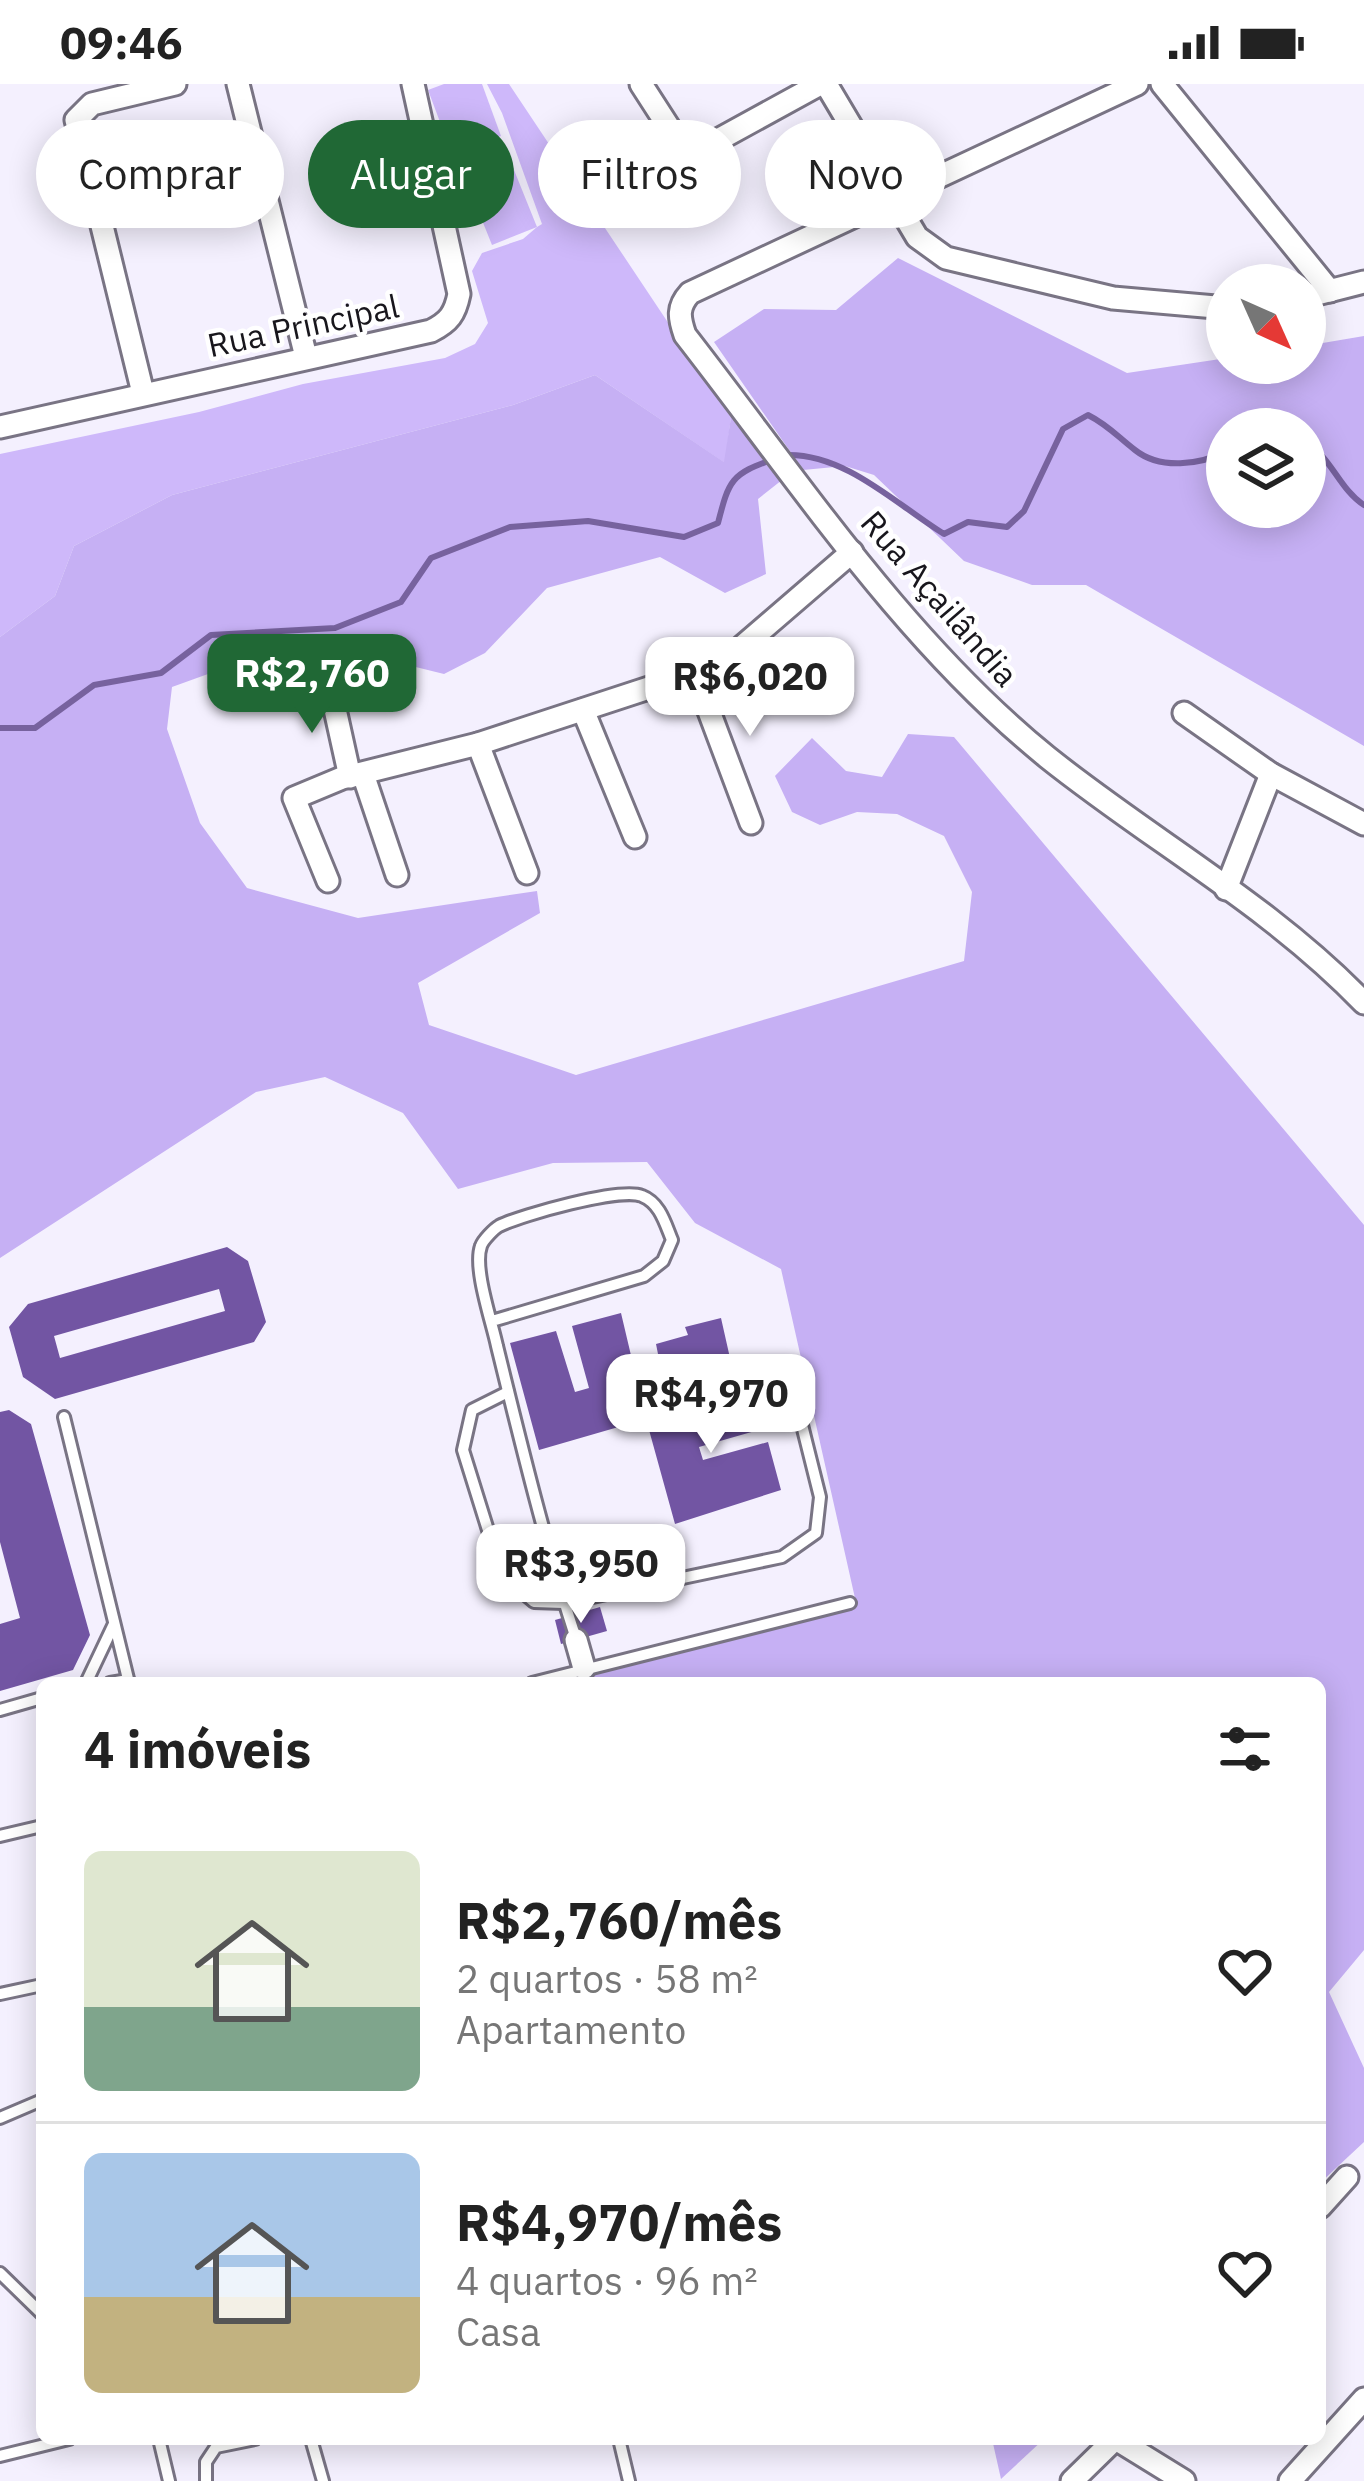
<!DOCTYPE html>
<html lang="pt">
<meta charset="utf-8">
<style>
body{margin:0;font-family:"IBM Plex Sans",sans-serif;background:#f2f2f2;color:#222;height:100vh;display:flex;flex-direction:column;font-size:45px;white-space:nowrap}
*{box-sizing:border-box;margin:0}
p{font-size:39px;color:#767676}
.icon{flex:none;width:66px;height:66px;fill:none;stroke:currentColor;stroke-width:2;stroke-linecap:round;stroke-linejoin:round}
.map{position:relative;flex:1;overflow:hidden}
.side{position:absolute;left:36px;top:1593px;width:1290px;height:768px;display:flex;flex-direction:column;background:#fff;border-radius:18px;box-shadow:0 6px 30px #0003}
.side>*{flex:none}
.banner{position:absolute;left:36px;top:36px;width:1293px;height:108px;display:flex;gap:24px}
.needle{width:78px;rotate:135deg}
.fabs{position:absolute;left:1206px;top:180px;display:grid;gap:24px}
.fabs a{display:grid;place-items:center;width:120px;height:120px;border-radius:50%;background:#fff;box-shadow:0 6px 30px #0003;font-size:60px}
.price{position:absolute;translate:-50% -102px;padding:0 27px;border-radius:24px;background:#fff;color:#222;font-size:39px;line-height:78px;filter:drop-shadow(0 3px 6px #0008)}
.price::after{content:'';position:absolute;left:50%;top:72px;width:36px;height:27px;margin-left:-18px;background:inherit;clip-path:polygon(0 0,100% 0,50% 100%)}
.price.current{background:#206835;color:#fff}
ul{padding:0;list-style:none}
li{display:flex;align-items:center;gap:36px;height:300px;padding:0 48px}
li+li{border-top:3px solid #e0e0e0}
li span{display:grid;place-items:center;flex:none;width:336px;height:240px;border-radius:18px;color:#555}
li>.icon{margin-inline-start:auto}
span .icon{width:144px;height:144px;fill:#fffc;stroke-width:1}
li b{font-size:51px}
h2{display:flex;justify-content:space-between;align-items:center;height:144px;padding:0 48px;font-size:51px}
.tag{padding:0 42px;border-radius:54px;background:#fff;box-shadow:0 6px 30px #0003;font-size:42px;line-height:108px}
.tag.current{background:#206835;color:#fff}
.status{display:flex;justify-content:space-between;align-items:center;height:84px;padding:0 60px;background:#fff;direction:ltr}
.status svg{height:33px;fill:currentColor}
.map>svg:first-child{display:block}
</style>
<div class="status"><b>09:46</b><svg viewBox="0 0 49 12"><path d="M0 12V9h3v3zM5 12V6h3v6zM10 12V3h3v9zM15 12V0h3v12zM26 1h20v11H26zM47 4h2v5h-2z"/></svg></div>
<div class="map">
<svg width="1364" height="2397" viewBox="0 0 1364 2397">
<rect width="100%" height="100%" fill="#f4f0fe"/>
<!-- green -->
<g fill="#ceb8fa">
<path d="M 444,0 L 482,0 L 501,52 L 452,70 L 428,6 Z"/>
<path d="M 487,0 L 509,0 L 731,333 L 725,379 L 595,291 L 513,321 L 172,411 L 74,462 L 55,512 L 0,553 L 0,370 L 199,328 L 303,300 L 445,274 L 475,260 L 488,239 L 472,187 L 482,169 L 523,155 L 537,143 L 492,161 L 467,99 L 512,81 L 537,143 L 542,140 L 502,29 Z"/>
</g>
<!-- forest -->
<g fill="#c6b0f4" fill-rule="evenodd">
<path d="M 898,174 L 1127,289 L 1227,274 L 1227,279 L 1305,279 L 1305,262 L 1364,252 L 1364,662 L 1086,501 L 1032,501 L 964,477 L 874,391 L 845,382 L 803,386 L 714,258 L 764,225 L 836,226 ZM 1305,345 L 1305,423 L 1227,423 L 1227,345 Z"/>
<path d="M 595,291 L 724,378 L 731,333 L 771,376 L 782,396 L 758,415 L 766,490 L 725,509 L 660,473 L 547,504 L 485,569 L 444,590 L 359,569 L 244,577 L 172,603 L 167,645 L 200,739 L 247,804 L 358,834 L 537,807 L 540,829 L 418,899 L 429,941 L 576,991 L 964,877 L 972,808 L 944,752 L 897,730 L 857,728 L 820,741 L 792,728 L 775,692 L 812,654 L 846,687 L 882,693 L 908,650 L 954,653 L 1364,1141 L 1364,1866 L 1329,1908 L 1364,1984 L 1364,2058 L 1320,2099 L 1320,1599 L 544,1599 L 857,1523 L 781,1185 L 695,1139 L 647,1078 L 553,1079 L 458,1105 L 403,1029 L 325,993 L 256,1008 L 0,1174 L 0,553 L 55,512 L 74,462 L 172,411 L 513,321 Z"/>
<path d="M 992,2355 L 1044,2355 L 1001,2395 Z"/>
</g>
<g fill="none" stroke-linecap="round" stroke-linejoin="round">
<!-- stream -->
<g stroke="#77629e" stroke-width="6">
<path d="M 1268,345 L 1275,341 L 1283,345"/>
<path d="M 1305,358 C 1331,372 1339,405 1364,421"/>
<path d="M 786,371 C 845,369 897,421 944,450 L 968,438 L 1007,443 L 1024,427 L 1063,345 L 1088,331 C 1108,341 1118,353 1135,366 C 1160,386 1200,381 1227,367"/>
<path d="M 0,644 L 35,644 L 94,601 L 161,589 L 211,551 L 335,544 L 401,518 L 431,474 L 510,443 L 588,437 L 684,453 L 718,439 C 729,396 731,390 774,375"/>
</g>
</g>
<!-- building -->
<g fill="#7255a3" fill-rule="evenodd">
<path d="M 227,1163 L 248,1177 L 266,1238 L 254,1258 L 55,1315 L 23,1293 L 9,1243 L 28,1220 ZM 219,1205 L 225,1227 L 60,1274 L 54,1252 Z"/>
<path d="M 621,1229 L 646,1335 L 539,1366 L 510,1259 L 556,1247 L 575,1308 L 589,1304 L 572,1242 Z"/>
<path d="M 721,1234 L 730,1274 L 662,1290 L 656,1260 L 688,1251 L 685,1243 Z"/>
<path d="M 724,1288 L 725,1303 L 704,1309 L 697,1295 Z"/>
<path d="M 750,1302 L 762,1345 L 699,1363 L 703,1376 L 768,1358 L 781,1406 L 675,1440 L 646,1335 Z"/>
<path d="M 9,1326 L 31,1340 L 90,1551 L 73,1586 L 0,1607 L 0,1540 L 20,1534 L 0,1458 L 0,1328 Z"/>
<path d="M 600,1523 L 607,1547 L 561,1560 L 555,1536 Z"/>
</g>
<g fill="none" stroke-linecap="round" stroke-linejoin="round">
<defs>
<g id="lane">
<path d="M 492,1237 L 644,1192 L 663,1177 L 672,1156 C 665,1139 660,1119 642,1112 C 621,1103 521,1131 499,1142 C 494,1145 483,1156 481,1162 C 473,1184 492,1238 497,1262 C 521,1360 545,1459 576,1555"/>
<path d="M 508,1308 L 472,1326 L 463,1366 L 502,1491 L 534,1518 L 564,1519 L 782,1473 L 816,1449 L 820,1413 L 787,1281"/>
<path d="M 64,1333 L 129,1599"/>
<path d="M 86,1599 L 114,1540"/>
<path d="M 110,1599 L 128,1596"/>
<path d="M 532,1599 L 850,1519"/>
<path d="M 0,1626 L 42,1614"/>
<path d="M 0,1752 L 42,1742"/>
<path d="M 0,1910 L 42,1901"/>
<path d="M 0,2034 L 42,2016"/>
<path d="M 0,2189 L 42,2230"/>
<path d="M 159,2355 L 169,2397"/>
<path d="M 311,2355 L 323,2397"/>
<path d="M 619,2355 L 629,2397"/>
<path d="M 0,2372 L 69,2355"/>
<path d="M 206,2397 L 206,2378 L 216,2363 L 255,2355"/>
</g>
<g id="street">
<path d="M 238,0 L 306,273"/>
<path d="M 641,0 L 670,45 L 696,68 L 820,0"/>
<path d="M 826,0 L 917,153 L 946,174 L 1113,214 L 1227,224"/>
<path d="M 1137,0 L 690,209 C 677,223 679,234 685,251 C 798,396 903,556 1047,673 C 1152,757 1271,822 1364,919"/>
<path d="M 1162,0 L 1330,207"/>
<path d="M 1305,213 L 1364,198"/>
<path d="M 143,309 L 76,36 L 92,20 L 175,0"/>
<path d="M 0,343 L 431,247 C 449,238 455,230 459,210 L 413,0"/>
<path d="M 695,590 L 751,739"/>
<path d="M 329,598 L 350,693"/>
<path d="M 583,626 L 635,753"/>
<path d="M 1184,629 L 1271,690 L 1364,740"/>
<path d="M 478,660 L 527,789"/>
<path d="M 363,690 L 397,791"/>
<path d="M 328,797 L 294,714 L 342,694 L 478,660 L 722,580 L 852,468"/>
<path d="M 1226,805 L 1271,690"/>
<path d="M 576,1556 L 584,1584"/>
<path d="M 1320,2123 L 1347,2093"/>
<path d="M 1116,2355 L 1184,2397"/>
<path d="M 1072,2397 L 1115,2355"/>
<path d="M 1290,2397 L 1364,2315"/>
</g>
</defs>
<!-- lane casing -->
<use href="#lane" stroke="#797484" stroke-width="16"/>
<!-- street casing -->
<use href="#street" stroke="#797484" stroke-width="27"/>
<!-- lane -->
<use href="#lane" stroke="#fff" stroke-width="10"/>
<!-- street -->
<use href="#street" stroke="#fff" stroke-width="21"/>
</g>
<g text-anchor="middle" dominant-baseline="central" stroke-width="9" stroke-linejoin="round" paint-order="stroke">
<!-- street labels -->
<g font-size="33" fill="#18161c" stroke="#fff">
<text transform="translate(303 241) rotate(-12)">Rua Principal</text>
<text transform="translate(940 514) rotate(49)">Rua Açailândia</text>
</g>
</g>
</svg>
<div class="fabs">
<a><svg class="needle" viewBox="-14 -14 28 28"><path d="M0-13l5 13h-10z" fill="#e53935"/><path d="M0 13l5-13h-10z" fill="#767676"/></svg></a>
<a><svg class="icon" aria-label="layers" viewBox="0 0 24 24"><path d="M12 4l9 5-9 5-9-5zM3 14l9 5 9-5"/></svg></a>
</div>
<b class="price current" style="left:312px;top:652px">R$2,760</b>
<b class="price" style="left:750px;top:655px">R$6,020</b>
<b class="price" style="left:711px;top:1372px">R$4,970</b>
<b class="price" style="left:581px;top:1542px">R$3,950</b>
<div class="banner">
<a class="tag">Comprar</a>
<a class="tag current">Alugar</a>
<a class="tag">Filtros</a>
<a class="tag">Novo</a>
</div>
<section class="side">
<h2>4 imóveis<svg class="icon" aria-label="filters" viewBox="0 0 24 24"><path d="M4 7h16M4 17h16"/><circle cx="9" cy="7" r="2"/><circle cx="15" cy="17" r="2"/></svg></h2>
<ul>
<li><span style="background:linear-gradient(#dfe7d0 65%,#7fa58c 0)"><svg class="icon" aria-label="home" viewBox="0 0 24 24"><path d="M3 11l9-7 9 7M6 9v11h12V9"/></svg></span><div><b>R$2,760/mês</b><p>2 quartos · 58 m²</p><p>Apartamento</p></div><svg class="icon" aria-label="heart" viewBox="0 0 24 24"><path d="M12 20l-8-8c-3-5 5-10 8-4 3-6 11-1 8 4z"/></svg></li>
<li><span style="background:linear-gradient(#a9c7e8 60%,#c2b280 0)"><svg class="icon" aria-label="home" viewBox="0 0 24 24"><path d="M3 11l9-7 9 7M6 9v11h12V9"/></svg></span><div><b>R$4,970/mês</b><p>4 quartos · 96 m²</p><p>Casa</p></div><svg class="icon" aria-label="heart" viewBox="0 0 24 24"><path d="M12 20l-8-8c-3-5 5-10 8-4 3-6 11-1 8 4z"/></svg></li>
</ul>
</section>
</div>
